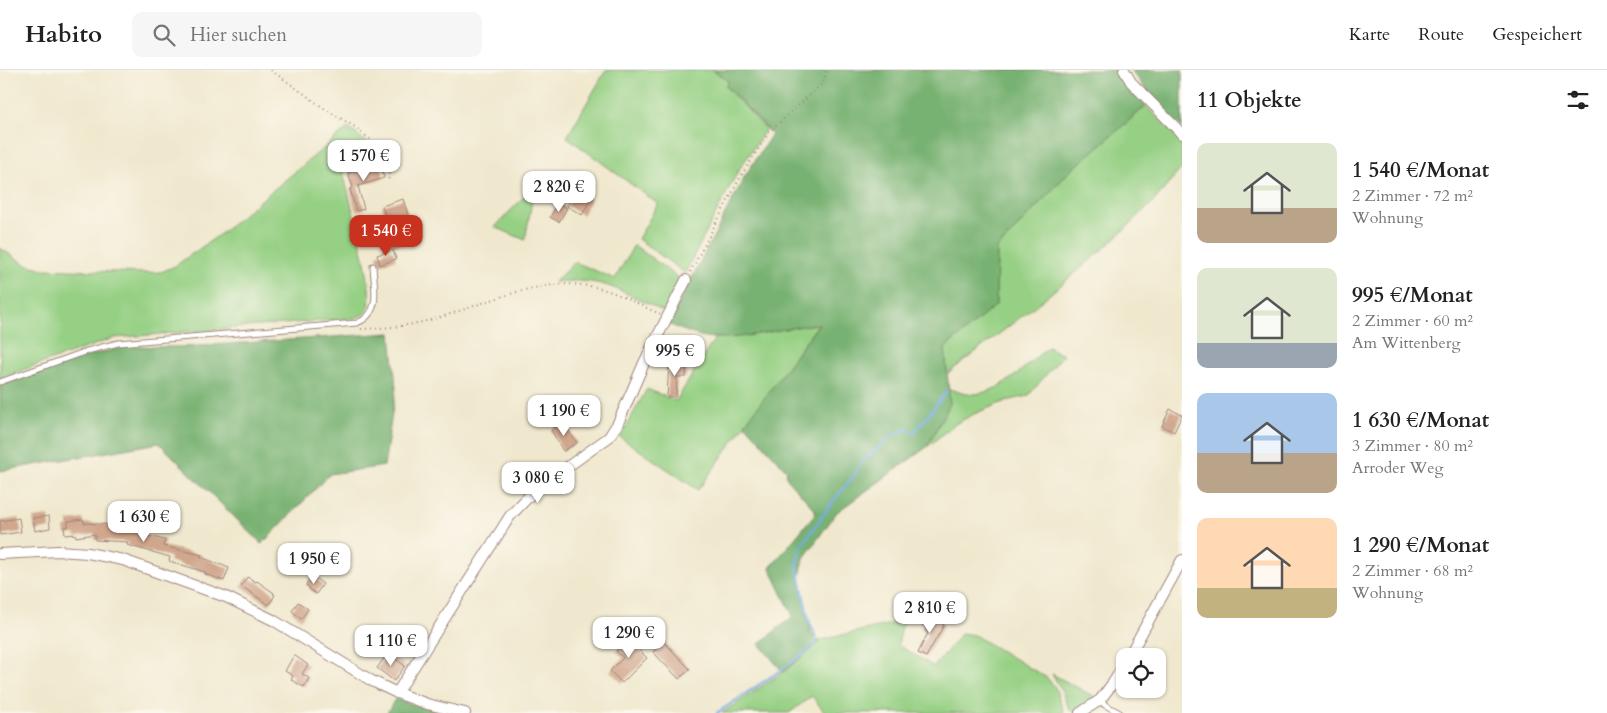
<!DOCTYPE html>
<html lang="de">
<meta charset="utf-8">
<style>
body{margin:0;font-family:Cardo,serif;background:#f6f6f6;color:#222;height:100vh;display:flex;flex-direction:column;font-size:19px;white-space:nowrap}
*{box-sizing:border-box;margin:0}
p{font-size:16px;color:#767676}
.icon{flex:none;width:28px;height:28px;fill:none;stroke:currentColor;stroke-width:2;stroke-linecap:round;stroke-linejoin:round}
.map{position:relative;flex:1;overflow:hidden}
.details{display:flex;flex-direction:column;background:#fff;width:425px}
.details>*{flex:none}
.tools{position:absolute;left:1116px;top:578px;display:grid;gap:10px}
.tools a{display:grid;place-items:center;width:50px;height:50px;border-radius:10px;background:#fff;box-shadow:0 1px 4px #0004;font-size:25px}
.price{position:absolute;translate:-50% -42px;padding:0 11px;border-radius:10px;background:#fff;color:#222;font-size:16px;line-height:32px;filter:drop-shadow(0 1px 2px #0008)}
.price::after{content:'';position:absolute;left:50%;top:30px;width:15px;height:11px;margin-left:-8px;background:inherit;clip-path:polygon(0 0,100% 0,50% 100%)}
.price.on{background:#c8321e;color:#fff}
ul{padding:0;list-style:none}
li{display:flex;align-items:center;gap:15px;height:125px;padding:0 15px}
li span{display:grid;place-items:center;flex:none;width:140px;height:100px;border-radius:10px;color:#555}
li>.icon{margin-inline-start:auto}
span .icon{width:60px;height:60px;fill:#fffc;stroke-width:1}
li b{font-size:21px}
h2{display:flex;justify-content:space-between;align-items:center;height:60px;padding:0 15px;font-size:21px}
header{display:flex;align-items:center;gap:30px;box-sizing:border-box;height:70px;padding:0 25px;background:#fff;border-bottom:1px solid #e0e0e0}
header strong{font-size:24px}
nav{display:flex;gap:28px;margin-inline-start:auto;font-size:18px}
.search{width:350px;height:45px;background:#f6f6f6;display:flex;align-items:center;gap:12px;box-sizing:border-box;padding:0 18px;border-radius:10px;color:#767676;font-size:19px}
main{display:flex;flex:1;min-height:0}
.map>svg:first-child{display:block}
</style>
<header>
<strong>Habito</strong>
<div class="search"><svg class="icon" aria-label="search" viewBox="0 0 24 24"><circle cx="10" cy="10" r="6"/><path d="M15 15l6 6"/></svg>Hier suchen</div>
<nav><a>Karte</a><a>Route</a><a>Gespeichert</a></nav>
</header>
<main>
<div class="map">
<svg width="1182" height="643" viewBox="0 0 1182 643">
<rect width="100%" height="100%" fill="#fbf7ec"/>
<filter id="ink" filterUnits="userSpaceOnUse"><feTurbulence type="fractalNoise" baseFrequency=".02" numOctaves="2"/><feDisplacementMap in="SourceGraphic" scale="10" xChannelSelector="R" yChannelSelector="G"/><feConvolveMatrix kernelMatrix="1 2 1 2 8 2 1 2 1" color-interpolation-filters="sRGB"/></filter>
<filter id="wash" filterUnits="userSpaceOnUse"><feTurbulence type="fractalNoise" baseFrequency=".0096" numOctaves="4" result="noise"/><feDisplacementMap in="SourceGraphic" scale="20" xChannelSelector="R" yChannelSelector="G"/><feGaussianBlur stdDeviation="1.12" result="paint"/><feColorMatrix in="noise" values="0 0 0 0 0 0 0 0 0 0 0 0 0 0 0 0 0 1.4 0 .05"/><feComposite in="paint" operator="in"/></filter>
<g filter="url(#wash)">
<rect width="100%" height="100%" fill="#f0e8ce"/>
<!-- green -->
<g fill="#96d084" stroke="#707858">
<path d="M 606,0 L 713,0 L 729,12 L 725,16 L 766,59 L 738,101 L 685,203 L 638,169 L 658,134 L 567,67 Z"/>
<path d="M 1146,36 L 1182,72 L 1182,98 C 1171,110 1161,124 1150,135 C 1087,198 1017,250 947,304 L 945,278 L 996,235 L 997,179 L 1069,102 Z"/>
<path d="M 348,58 C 361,67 371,74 378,89 L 345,99 L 343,102 C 348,125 377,223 368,240 C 365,245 359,246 355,248 L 114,268 L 0,308 L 0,178 L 25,194 L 44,199 L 142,203 L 161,202 L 175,196 L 219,165 Z"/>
<path d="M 545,105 L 533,125 L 525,170 L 495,157 Z"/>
<path d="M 634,175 L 677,207 L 679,214 L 665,242 C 643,232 621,218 597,213 C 582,210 568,211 554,212 L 575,192 L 615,209 Z"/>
<path d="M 819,253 L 698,420 L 620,367 L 647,319 L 676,331 L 715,268 L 739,267 Z"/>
<path d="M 1048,277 L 1063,285 L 1028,326 L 1006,331 L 974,344 L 955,354 L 927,377 L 950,334 L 948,319 C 956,320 964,325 971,324 C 1002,324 1026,295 1048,277 Z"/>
<path d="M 903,551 L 898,575 L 934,597 L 962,563 L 974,565 L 1047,608 L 1055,617 L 1064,643 L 825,643 L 812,626 L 789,643 L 722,643 L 783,602 L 818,573 L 817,571 Z"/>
<path d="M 1052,604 L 1097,628 L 1078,640 L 1073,642 L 1069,639 L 1060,617 Z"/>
</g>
<!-- forest -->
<g fill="#78b272" stroke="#61684e">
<path d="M 713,0 L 1119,0 L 1126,14 L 1146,36 L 1069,102 L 997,179 L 996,235 L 945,278 L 950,334 L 927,377 L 837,442 L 804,488 L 800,507 L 803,526 L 811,562 L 819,573 L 783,602 L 759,574 L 793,546 L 770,498 L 815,444 L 815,440 L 788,410 L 786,405 L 787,401 L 745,354 L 819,254 C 785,257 750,269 716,268 C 699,268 683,260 668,254 L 745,106 L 772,64 L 725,15 L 729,12 Z"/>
<path d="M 1131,0 L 1182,0 L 1182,58 L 1153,28 Z"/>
<path d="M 391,263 L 396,318 L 384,396 L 330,404 L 262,474 L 159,373 L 0,401 L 0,316 L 94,284 L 129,276 L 184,277 Z"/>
<path d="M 395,629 L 443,643 L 387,643 Z"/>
</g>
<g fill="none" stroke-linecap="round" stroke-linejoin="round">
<!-- stream -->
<path stroke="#75aae2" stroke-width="2.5" d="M 717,643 L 786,597 L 815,574 L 816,567 L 809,551 L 797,495 L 801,476 L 834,430 L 854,406 L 861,393 L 895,363 L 907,359 L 914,363 L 947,321"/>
</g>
<g id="blocks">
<!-- building -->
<g fill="#d0a68c">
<path d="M 380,93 L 384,108 L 358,116 L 364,139 L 356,141 L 350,119 L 353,117 L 348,103 Z"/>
<path d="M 576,120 L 591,129 L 582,145 L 567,136 Z"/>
<path d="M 403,129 L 416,170 L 393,177 L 386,156 L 388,155 L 382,136 Z"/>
<path d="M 558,133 L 567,138 L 559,152 L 550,147 Z"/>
<path d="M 393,180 L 396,189 L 380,195 L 377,185 Z"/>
<path d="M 669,293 L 687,294 L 686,307 L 677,307 L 676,327 L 667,327 Z"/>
<path d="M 1170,339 L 1182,345 L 1174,362 L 1162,356 Z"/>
<path d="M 563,352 L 577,373 L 563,381 L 551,360 Z"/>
<path d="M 119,436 L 131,437 L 130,452 L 134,452 L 132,459 L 139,460 L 139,464 L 165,470 L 163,476 L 202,485 L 201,487 L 229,498 L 224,511 L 205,504 L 205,502 L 169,491 L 170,487 L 127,475 L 128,472 L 95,470 L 95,464 L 76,467 L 75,464 L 65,465 L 64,457 L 68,457 L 68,451 L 83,449 L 84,453 L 118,455 Z"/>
<path d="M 49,446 L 50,458 L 35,461 L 33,448 Z"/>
<path d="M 19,448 L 21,462 L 0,465 L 0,451 Z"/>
<path d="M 312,506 L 323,514 L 316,524 L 309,519 L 310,518 L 306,515 Z"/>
<path d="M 247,507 L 256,512 L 257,511 L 274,523 L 273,524 L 275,525 L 269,535 L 241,516 Z"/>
<path d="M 298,532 L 308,539 L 301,549 L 292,541 Z"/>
<path d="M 926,544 L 944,555 L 926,587 L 918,583 L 928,563 L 925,561 L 927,557 L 921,554 Z"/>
<path d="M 635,563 L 643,571 L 637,578 L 647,588 L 622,613 L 610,601 L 623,588 L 616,581 Z"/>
<path d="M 664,572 L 690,599 L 679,609 L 653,582 Z"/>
<path d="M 388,583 L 405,596 L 394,611 L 377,598 Z"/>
<path d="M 294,585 L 308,595 L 302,604 L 309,608 L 304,617 L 291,610 L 293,606 L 285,601 Z"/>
</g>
</g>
</g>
<g filter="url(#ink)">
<use href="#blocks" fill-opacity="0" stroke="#9d847c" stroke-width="1"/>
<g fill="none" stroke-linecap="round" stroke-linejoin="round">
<defs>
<g id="service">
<path d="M 0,312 L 87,281 L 118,273 L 357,253 C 382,243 374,218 373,196"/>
<path d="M 1100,630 L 1105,635 L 1120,643"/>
</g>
<g id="minor">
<path d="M 1124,0 L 1131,12 L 1182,64"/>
<path d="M 0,484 L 58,481 L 88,483 L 123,490 L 226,527 L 273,550 L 372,611 L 397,623 L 427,634 L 465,643"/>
<path d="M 1129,586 L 1182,490"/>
<path d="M 397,623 L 510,446 L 534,421 L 609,367 L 618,353 L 644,293 L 686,210"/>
<path d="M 1080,643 L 1100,630 L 1113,613 L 1125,593"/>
</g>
</defs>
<!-- service casing -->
<use href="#service" stroke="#9d847c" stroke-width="7"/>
<!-- minor casing -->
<use href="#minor" stroke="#9d847c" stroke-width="12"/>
<!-- path -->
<g stroke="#9d847c" stroke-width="2" stroke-dasharray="1 4" stroke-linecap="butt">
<path d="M 271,0 L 325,39 L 355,57 L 372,71 L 389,104 L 388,113"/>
<path d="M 690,202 L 741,106 L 769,62 L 823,13 L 827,0"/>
<path d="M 361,259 C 381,258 402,257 422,252 C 475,240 533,206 589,216 C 614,220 637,234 660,244"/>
</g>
<!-- service -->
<use href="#service" stroke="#fff" stroke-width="5"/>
<!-- minor -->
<use href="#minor" stroke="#fff" stroke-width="10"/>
</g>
</g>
</svg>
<div class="tools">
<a><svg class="icon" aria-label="locate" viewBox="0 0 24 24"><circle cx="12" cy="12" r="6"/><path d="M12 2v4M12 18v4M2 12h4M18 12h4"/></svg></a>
</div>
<b class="price" style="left:364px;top:112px">1 570 €</b>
<b class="price" style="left:559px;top:143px">2 820 €</b>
<b class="price on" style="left:386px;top:187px">1 540 €</b>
<b class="price" style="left:675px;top:307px">995 €</b>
<b class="price" style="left:564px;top:367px">1 190 €</b>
<b class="price" style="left:538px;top:434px">3 080 €</b>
<b class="price" style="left:144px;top:473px">1 630 €</b>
<b class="price" style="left:314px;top:515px">1 950 €</b>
<b class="price" style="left:930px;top:564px">2 810 €</b>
<b class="price" style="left:629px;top:589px">1 290 €</b>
<b class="price" style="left:391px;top:597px">1 110 €</b>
</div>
<section class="details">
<h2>11 Objekte<svg class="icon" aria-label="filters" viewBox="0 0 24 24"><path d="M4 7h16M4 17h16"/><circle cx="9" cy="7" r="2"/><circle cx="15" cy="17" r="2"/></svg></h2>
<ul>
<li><span style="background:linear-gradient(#dfe7d0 65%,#b9a48a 0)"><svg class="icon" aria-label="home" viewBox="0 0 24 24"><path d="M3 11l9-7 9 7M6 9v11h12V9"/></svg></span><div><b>1 540 €/Monat</b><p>2 Zimmer · 72 m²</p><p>Wohnung</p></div></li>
<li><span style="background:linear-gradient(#dfe7d0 75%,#9aa5b1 0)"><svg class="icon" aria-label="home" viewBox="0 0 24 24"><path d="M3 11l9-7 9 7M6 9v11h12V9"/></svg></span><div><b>995 €/Monat</b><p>2 Zimmer · 60 m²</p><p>Am Wittenberg</p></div></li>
<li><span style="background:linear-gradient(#a9c7e8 60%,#b9a48a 0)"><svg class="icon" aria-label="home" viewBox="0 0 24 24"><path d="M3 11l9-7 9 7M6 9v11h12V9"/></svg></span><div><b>1 630 €/Monat</b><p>3 Zimmer · 80 m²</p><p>Arroder Weg</p></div></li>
<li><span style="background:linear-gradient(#ffd9b3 70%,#c2b280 0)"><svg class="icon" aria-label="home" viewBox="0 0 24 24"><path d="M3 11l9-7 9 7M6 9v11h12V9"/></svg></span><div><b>1 290 €/Monat</b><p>2 Zimmer · 68 m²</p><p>Wohnung</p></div></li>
</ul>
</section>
</main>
